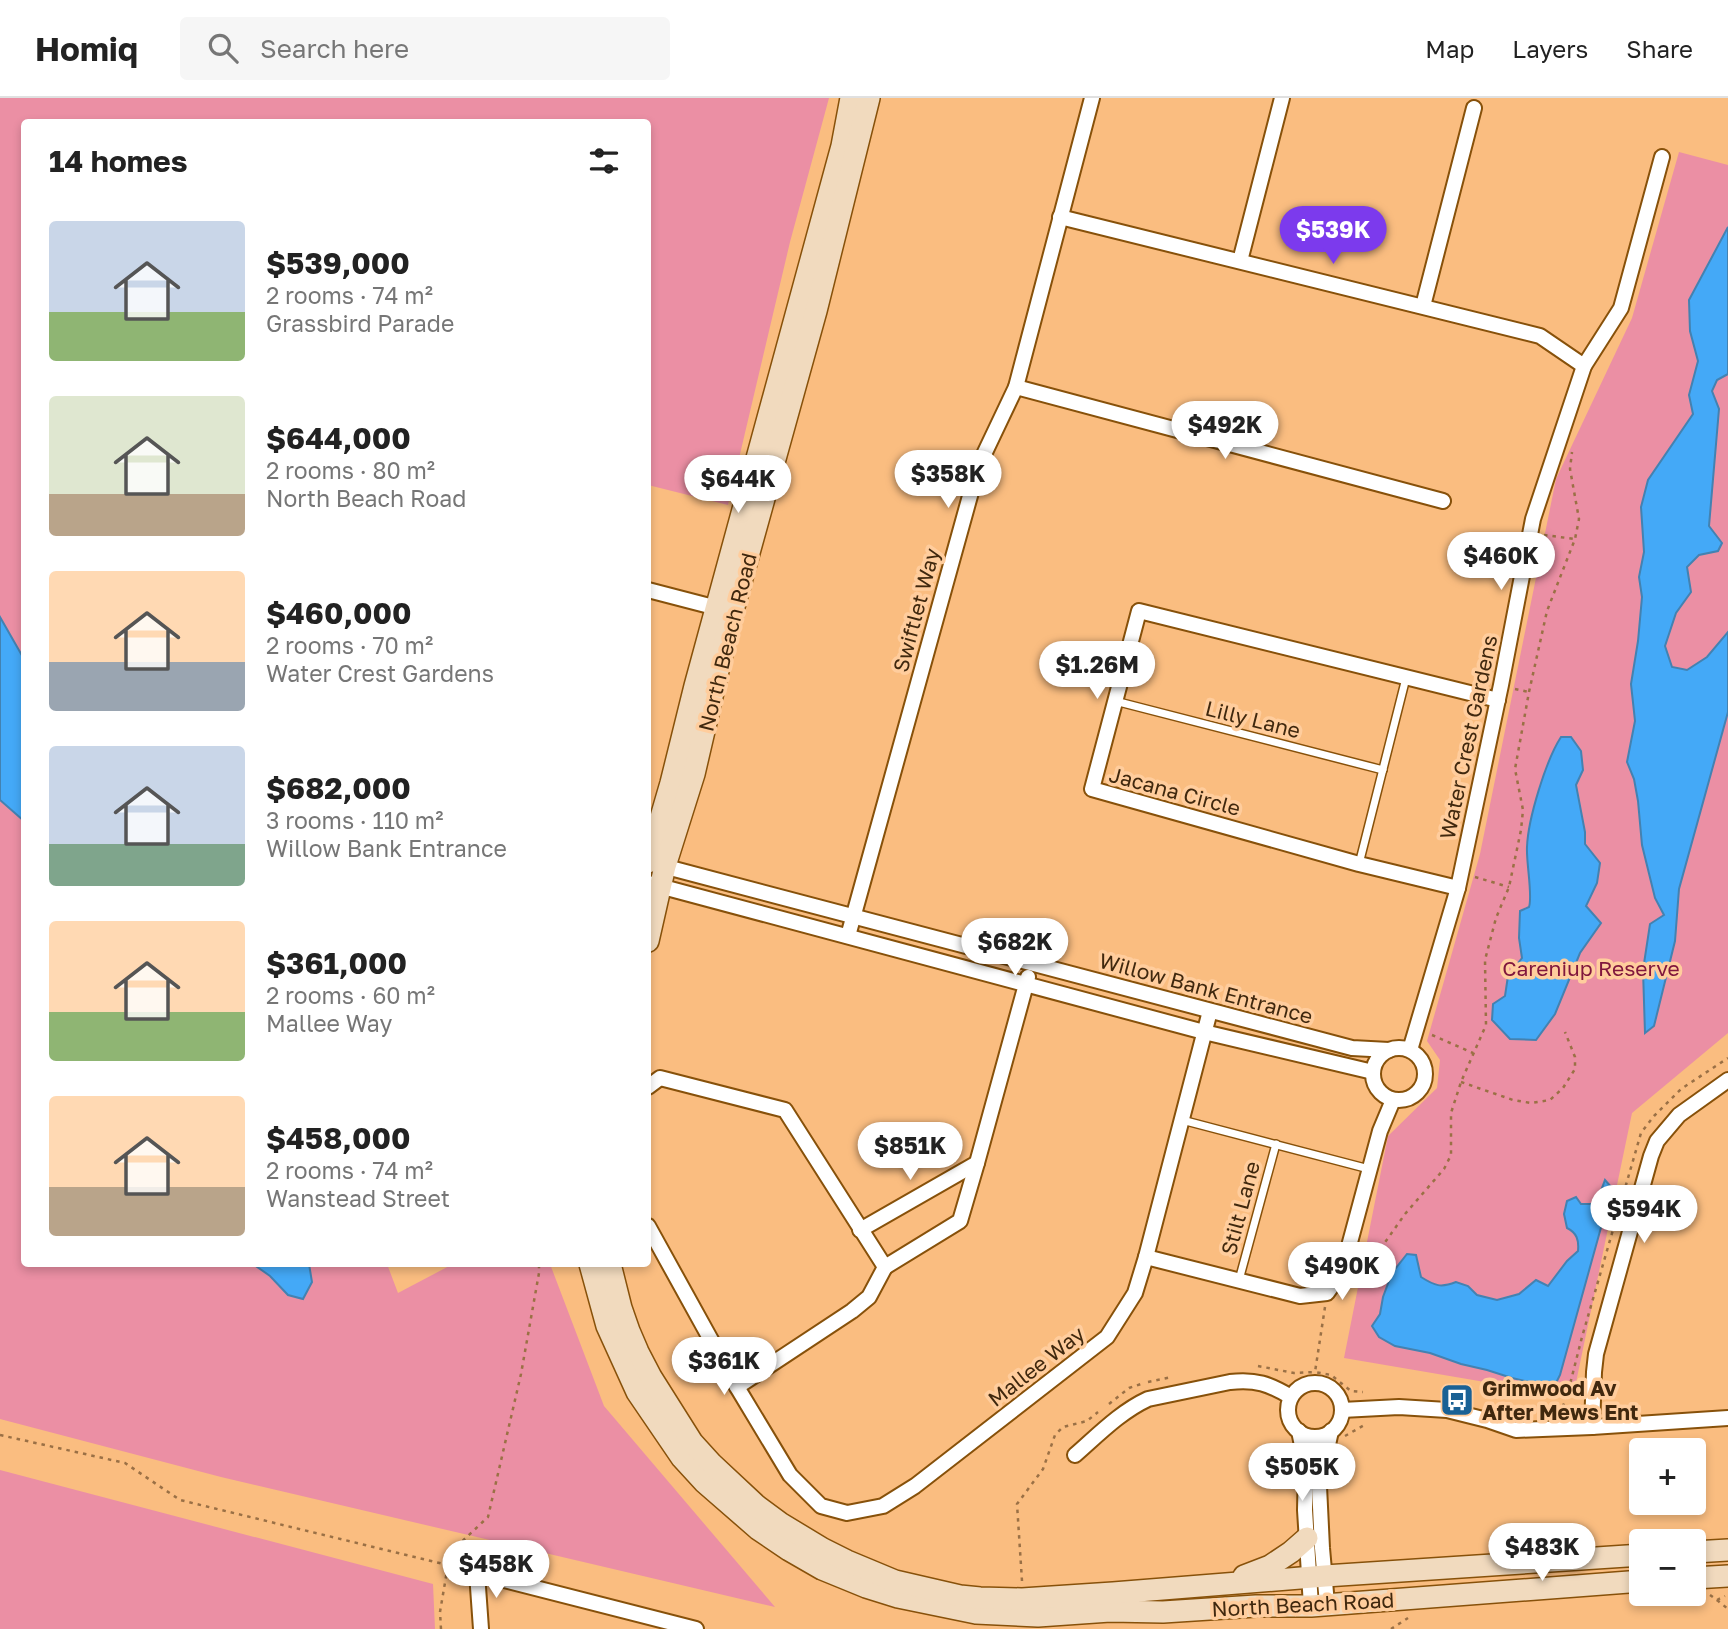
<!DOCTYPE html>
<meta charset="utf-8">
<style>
body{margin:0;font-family:"Golos Text",sans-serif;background:#f6f6f6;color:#222;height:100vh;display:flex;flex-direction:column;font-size:26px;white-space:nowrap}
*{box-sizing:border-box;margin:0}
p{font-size:23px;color:#767676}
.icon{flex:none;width:38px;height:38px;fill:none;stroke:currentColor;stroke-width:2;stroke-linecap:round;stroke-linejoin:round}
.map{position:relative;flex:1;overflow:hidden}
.sheet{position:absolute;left:21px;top:21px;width:630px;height:1148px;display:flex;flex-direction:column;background:#fff;border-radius:7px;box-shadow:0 4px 10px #0003}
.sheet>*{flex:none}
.buttons{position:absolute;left:1629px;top:1340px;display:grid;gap:14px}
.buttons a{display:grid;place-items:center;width:77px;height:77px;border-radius:7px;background:#fff;box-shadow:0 4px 10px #0003;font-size:35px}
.price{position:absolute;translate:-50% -60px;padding:0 16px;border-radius:24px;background:#fff;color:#222;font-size:23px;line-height:46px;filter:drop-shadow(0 2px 4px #0008)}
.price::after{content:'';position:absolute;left:50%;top:42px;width:21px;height:16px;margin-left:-10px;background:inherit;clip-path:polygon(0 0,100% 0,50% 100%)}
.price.current{background:#7c3aed;color:#fff}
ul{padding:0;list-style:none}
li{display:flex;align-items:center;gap:21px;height:175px;padding:0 28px}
li span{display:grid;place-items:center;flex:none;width:196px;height:140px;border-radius:7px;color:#555}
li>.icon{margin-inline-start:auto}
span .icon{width:84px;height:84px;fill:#fffc;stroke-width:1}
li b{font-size:30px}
h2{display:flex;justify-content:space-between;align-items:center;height:84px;padding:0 28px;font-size:30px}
header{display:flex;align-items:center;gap:42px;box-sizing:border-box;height:98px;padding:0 35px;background:#fff;border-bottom:2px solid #e0e0e0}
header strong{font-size:33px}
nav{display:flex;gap:38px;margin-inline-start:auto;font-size:24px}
.search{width:490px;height:63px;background:#f6f6f6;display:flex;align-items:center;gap:18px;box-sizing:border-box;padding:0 24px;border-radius:7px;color:#767676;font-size:26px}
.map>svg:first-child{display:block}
</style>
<header>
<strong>Homiq</strong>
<div class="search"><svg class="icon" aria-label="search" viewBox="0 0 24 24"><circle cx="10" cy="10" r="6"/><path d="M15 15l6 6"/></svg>Search here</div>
<nav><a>Map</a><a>Layers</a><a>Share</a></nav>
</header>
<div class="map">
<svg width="1728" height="1531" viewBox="0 0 1728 1531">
<rect width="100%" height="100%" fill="#fabd80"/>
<!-- green -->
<g fill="#eb8fa4">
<path d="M 0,0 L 829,0 L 790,144 L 728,407 L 648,387 L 648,24 L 24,24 L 24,1166 L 387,1166 L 398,1195 L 453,1166 L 550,1166 L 604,1308 L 775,1509 L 221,1379 L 0,1321 Z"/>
<path d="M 1679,54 L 1728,67 L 1728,935 L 1632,1015 L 1573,1299 L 1344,1260 L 1388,1038 L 1437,990 L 1440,962 L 1427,943 L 1480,756 L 1556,381 L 1632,220 Z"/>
<path d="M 0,1372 L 433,1486 L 435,1531 L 0,1531 Z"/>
</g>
<!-- water -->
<g fill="#44a9f7" stroke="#4382b1" stroke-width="2">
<path d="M 1728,129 L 1728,276 L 1717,282 L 1712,293 L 1719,311 L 1709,428 L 1722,445 L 1718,453 L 1699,457 L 1687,469 L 1691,494 L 1676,515 L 1665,548 L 1672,569 L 1687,572 L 1707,559 L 1728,534 L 1728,614 L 1679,791 L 1675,843 L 1654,928 L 1645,935 L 1643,872 L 1650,826 L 1664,817 L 1655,800 L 1642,747 L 1638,703 L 1634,681 L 1627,664 L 1635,623 L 1631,586 L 1638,543 L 1642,499 L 1639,479 L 1644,454 L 1641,409 L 1648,382 L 1693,316 L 1689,297 L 1698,263 L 1690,233 L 1689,202 Z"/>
<path d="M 0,519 L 24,561 L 24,723 L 0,702 Z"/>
<path d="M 1561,639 L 1571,639 L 1581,653 L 1583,672 L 1576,687 L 1585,734 L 1585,746 L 1600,765 L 1597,785 L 1586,808 L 1601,825 L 1580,855 L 1555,916 L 1536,942 L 1510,941 L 1492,922 L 1493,906 L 1505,898 L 1508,878 L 1522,860 L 1519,840 L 1520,813 L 1529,809 C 1533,798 1526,764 1527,749 C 1528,721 1546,662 1561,639 Z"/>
<path d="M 1605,1082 L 1612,1090 L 1560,1277 L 1556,1285 L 1550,1289 L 1512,1280 L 1487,1272 L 1461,1266 L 1430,1255 L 1395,1248 L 1379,1239 L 1372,1228 L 1380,1216 L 1383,1199 L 1392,1175 L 1407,1156 L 1416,1157 L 1421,1179 C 1435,1188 1441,1190 1456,1184 L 1468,1188 L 1477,1197 L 1497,1202 L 1519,1196 L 1536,1182 L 1548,1188 L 1567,1163 L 1578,1153 C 1579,1142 1577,1135 1567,1130 L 1564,1116 L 1567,1103 L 1576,1099 L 1581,1106 L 1596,1106 Z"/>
<path d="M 253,1166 L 309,1166 L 312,1184 L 303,1201 L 288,1197 L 270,1178 Z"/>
</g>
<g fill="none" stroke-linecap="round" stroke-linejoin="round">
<defs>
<g id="service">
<path d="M 1115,603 L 1383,672"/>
<path d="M 1359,766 L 1406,580"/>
<path d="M 1182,1022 L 1369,1071"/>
<path d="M 1239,1182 L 1276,1046"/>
</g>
<g id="minor">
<path d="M 1060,119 L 1540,238 L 1584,268"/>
<path d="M 1240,163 L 1282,0"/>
<path d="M 1423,208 L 1474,10"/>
<path d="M 1016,289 L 1443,403"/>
<path d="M 648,492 L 725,512"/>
<path d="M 659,767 L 1352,950 L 1389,952"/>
<path d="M 648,785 L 1204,934 L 1373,974"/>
<path d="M 1458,790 L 1359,766 L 1092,691 L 1139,513 L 1498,602"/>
<path d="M 848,838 L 978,369 L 1016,289 L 1092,0"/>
<circle cx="1399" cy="976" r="26"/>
<path d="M 1410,952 L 1458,790 L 1501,587 L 1533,421 L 1584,268 L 1621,210 L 1662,59"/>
<path d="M 648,989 L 660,980 L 785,1012 L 885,1169 L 869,1199 L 852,1213 L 737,1289 L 648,1128"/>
<path d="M 860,1132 L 977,1065"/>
<path d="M 1146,1159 L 1300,1198 L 1327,1195 L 1342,1174 L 1380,1033 L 1393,1002"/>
<path d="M 885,1169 L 960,1123 L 977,1065 L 1028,879"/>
<circle cx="1315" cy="1312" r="27"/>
<path d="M 737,1289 L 790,1377 L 821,1408 L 847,1415 L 883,1408 L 915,1388 L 1107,1239 L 1135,1195 L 1146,1159 L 1210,913"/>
<path d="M 1342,1312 L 1399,1309 L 1447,1312 L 1487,1322 L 1516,1332 L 1592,1329 L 1728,1320"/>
<path d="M 1592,1329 L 1594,1274 L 1596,1256 L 1651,1058 L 1657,1043 L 1679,1017 L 1728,982"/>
<path d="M 1299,1333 L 1306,1367 L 1305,1412 L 1311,1508"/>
<path d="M 1075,1357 C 1098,1337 1120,1314 1148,1301 L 1230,1284 C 1256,1281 1269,1286 1291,1299"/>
<path d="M 1327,1506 L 1322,1450 L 1319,1388 L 1331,1333"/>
<path d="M 481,1531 L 477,1475 L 696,1531"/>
</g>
<g id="secondary">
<path d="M 648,764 L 671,685 L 695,588 L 842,48 L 851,0"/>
<path d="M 648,843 L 665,768 L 694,676 L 727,534 L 816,213 L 869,0"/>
<path d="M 590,1166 L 607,1228 L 637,1294 L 682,1360 L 704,1384 L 758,1431 L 789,1452 L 822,1471 L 866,1489 L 898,1499 L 976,1515 L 1038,1518 L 1110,1513 L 1163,1514 L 1256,1508 L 1311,1508 L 1642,1483"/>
<path d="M 610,1166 L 621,1210 L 629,1233 L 638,1254 L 651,1279 L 692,1344 L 712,1366 L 757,1408 L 780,1425 L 823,1451 L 847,1463 L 895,1483 L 960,1498 L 980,1500 L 1022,1501 L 1113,1495 L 1325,1478 L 1642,1457"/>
<path d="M 1694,1454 L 1728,1452"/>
<path d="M 1244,1478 L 1270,1468 L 1291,1454 L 1307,1440"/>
<path d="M 1694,1480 L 1728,1478"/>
</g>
</defs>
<!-- service casing -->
<use href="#service" stroke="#87510a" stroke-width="10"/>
<!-- minor casing -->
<use href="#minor" stroke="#87510a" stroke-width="18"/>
<!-- secondary casing -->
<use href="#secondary" stroke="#87510a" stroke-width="24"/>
<!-- path -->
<g stroke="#9a7045" stroke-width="2.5" stroke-dasharray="3.5 5" stroke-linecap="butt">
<path d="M 1544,437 L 1575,441"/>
<path d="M 1515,591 L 1529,594"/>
<path d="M 1475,779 L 1509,789"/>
<path d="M 1432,937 L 1473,955"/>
<path d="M 1461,984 L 1513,1002 L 1531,1005 L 1550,1002 L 1563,990 L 1575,971 L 1575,959 L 1565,934"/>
<path d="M 1355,1179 L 1359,1181 L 1366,1177 L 1381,1150 L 1405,1116 L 1444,1071 L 1451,1057 L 1451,1015 L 1461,984 L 1486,927 L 1485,862 L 1496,820 L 1509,789 L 1521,732 L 1523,712 L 1515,671 L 1529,594 L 1547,513 L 1575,441 L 1579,421 L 1570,371 L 1572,354"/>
<path d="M 1325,1209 L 1315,1274 L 1331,1277 L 1351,1293 L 1363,1294"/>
<path d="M 1258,1268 L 1294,1275 L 1315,1274"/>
<path d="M 1148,1284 L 1172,1279"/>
<path d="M 1109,1306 L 1129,1290 L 1141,1286"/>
<path d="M 1556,1314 L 1563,1308 L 1567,1298 L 1582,1239 L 1641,1035 L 1654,1018 L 1681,991 L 1728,960"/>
<path d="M 0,1337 L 125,1365 L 180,1402 L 464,1471"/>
<path d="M 1345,1338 L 1366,1326"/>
<path d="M 1022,1483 L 1017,1406 L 1043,1371 L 1055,1337 L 1063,1329 L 1087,1323 L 1098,1314"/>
<path d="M 1710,1497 L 1717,1502 L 1725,1498"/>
<path d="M 1651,1500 L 1686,1497"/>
<path d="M 1717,1502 L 1728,1511"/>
<path d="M 441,1531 L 440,1514 L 448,1467 L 455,1450 L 488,1419 L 521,1276 L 539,1175 L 539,1166"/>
<path d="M 1391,1531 L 1408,1520"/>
</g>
<!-- service -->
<use href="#service" stroke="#fff" stroke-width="7"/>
<!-- minor -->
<use href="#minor" stroke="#fff" stroke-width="14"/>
<!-- secondary -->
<use href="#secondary" stroke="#f1dabe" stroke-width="21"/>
</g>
<!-- icons -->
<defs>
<symbol id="bus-square" viewBox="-11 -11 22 22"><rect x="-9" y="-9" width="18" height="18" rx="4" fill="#196195" stroke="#ffcd9d"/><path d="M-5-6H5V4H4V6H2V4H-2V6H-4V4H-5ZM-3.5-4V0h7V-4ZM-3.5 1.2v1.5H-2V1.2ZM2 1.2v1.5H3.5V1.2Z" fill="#fff"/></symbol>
</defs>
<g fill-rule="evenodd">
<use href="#bus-square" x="1438" y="1283" width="38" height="38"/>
</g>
<g text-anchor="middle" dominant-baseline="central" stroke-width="7" stroke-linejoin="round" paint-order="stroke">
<!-- street labels -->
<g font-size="21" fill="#40280e" stroke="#ffcd9d">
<text transform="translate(916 512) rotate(-75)">Swiftlet Way</text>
<text transform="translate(727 544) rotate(-76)">North Beach Road</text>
<text transform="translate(1253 621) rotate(14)">Lilly Lane</text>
<text transform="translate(1468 639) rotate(-78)">Water Crest Gardens</text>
<text transform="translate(1175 693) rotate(15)">Jacana Circle</text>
<text transform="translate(1206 890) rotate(15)">Willow Bank Entrance</text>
<text transform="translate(1240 1110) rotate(-75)">Stilt Lane</text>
<text transform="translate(1036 1268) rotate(-38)">Mallee Way</text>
<text transform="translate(1303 1506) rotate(-3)">North Beach Road</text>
</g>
<!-- park labels -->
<g font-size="21" fill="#81173d" stroke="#ffcd9d">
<text x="1591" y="870">Careniup Reserve</text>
</g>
<!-- poi labels -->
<g font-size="21" font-weight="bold" fill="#40280e" stroke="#ffcd9d" text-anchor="start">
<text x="1482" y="1290">Grimwood Av<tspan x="1482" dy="24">After Mews Ent</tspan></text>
</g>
</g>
</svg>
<div class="buttons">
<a>+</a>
<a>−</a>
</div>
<b class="price current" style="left:1333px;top:168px">$539K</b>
<b class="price" style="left:1225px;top:363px">$492K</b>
<b class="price" style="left:948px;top:412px">$358K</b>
<b class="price" style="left:738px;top:417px">$644K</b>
<b class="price" style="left:1501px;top:494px">$460K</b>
<b class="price" style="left:1097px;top:603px">$1.26M</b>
<b class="price" style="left:1015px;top:880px">$682K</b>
<b class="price" style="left:910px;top:1084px">$851K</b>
<b class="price" style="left:1644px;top:1147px">$594K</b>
<b class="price" style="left:1342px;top:1204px">$490K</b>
<b class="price" style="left:724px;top:1299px">$361K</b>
<b class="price" style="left:1302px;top:1405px">$505K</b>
<b class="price" style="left:1542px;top:1485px">$483K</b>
<b class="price" style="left:496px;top:1502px">$458K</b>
<section class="sheet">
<h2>14 homes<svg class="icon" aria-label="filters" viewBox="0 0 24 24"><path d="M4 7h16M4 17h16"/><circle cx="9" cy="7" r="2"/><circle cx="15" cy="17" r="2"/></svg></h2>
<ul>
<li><span style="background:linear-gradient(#c9d6e8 65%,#8fb573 0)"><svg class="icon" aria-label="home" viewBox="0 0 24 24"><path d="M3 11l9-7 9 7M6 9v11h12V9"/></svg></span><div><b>$539,000</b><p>2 rooms · 74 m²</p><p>Grassbird Parade</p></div></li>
<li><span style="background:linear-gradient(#dfe7d0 70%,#b9a48a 0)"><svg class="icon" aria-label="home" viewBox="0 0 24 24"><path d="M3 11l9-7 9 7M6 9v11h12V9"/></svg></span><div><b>$644,000</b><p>2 rooms · 80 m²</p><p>North Beach Road</p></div></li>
<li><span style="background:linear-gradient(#ffd9b3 65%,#9aa5b1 0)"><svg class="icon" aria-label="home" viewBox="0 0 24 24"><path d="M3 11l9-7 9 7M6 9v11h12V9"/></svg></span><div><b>$460,000</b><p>2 rooms · 70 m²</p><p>Water Crest Gardens</p></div></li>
<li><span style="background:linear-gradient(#c9d6e8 70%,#7fa58c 0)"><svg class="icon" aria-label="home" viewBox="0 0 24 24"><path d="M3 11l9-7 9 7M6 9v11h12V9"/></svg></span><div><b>$682,000</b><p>3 rooms · 110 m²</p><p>Willow Bank Entrance</p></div></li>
<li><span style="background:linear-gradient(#ffd9b3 65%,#8fb573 0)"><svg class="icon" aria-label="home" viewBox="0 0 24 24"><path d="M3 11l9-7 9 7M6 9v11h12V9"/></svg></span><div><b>$361,000</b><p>2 rooms · 60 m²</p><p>Mallee Way</p></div></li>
<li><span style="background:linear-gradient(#ffd9b3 65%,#b9a48a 0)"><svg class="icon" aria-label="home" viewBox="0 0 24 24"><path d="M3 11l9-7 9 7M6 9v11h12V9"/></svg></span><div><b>$458,000</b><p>2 rooms · 74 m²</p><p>Wanstead Street</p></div></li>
</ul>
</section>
</div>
